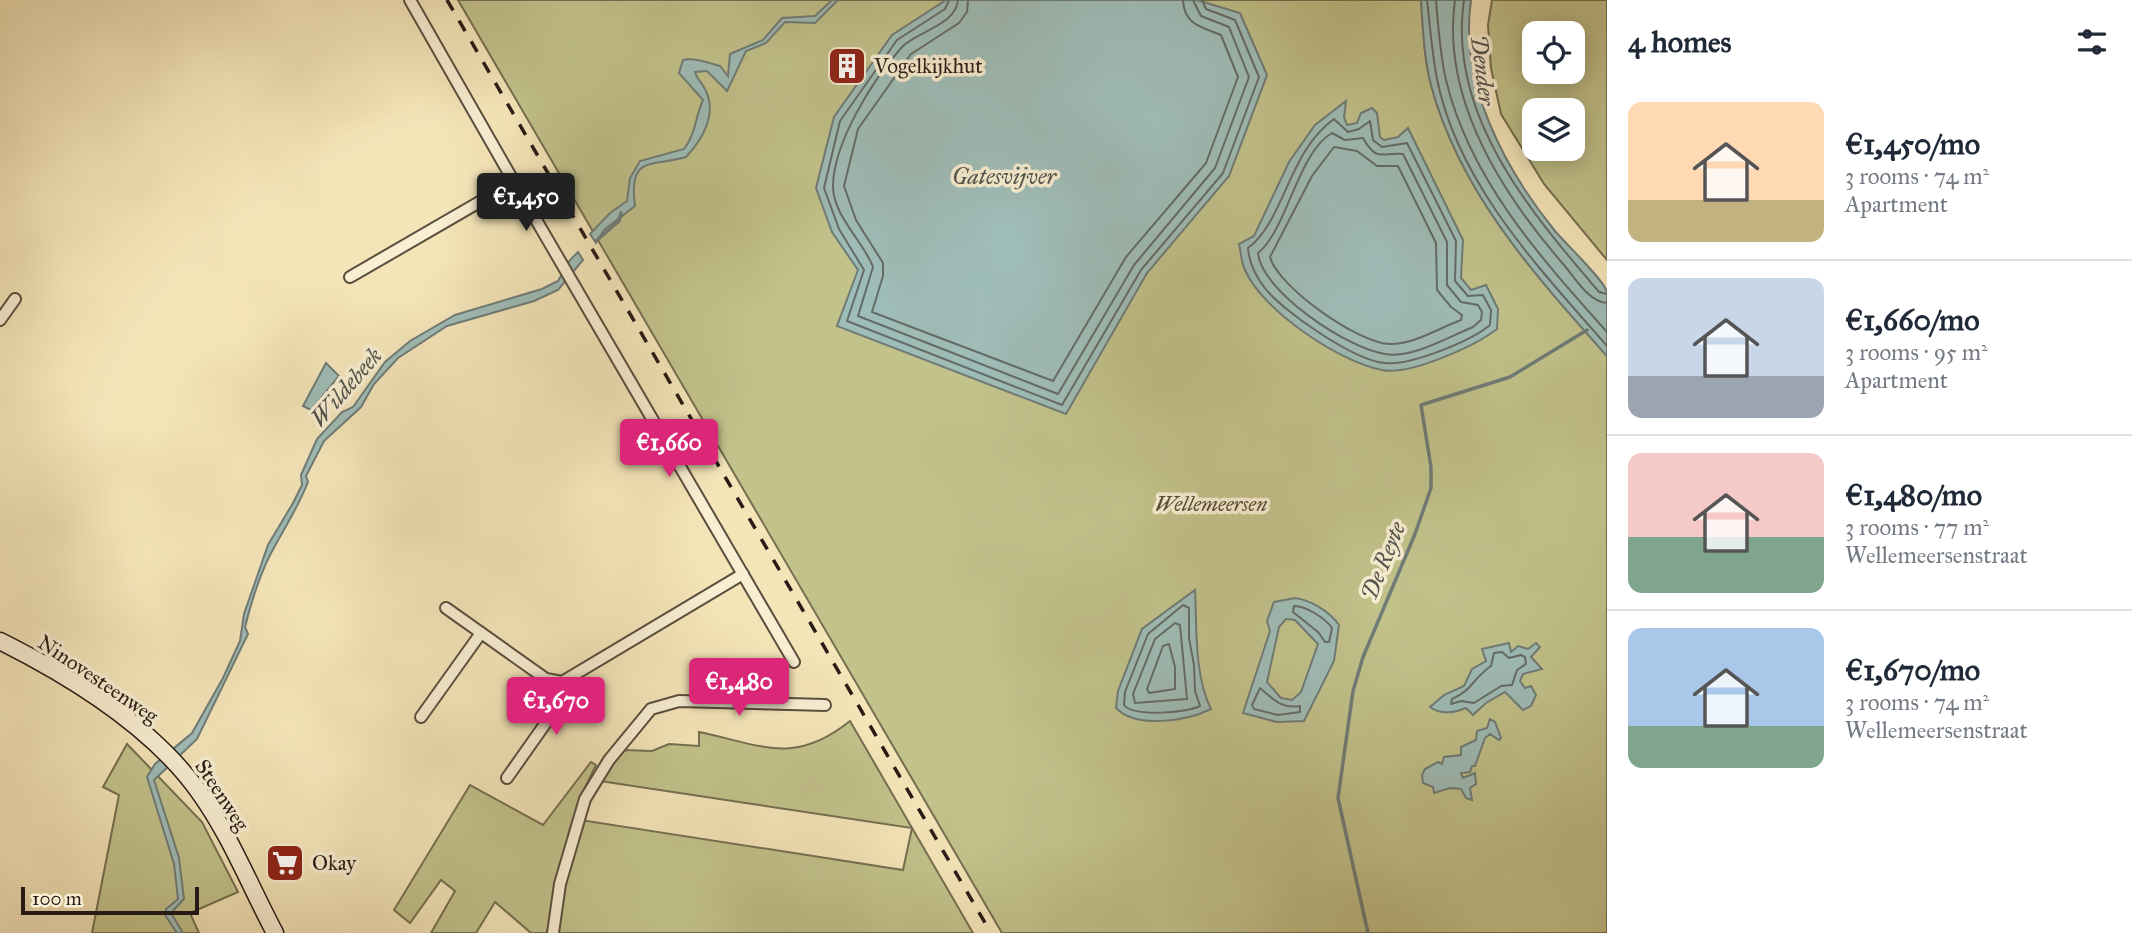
<!DOCTYPE html>
<meta charset="utf-8">
<style>
body{margin:0;font-family:"IM FELL Great Primer",serif;background:#f2f2f3;color:#1f2937;height:100vh;display:flex;flex-direction:column;font-size:26px;white-space:nowrap}
*{box-sizing:border-box;margin:0}
p{font-size:23px;color:#747a83}
.icon{flex:none;width:38px;height:38px;fill:none;stroke:currentColor;stroke-width:2;stroke-linecap:round;stroke-linejoin:round}
.map{position:relative;flex:1;overflow:hidden}
.sheet{display:flex;flex-direction:column;background:#fff;width:525px}
.sheet>*{flex:none}
.controls{position:absolute;left:1522px;top:21px;display:grid;gap:14px}
.controls a{display:grid;place-items:center;width:63px;height:63px;border-radius:14px;background:#fff;box-shadow:0 4px 18px #0003;font-size:35px}
.scale{position:absolute;left:21px;bottom:18px;width:178px;box-sizing:border-box;padding-left:7px;border:4px solid #281b15;border-top:0;font-size:19px;line-height:24px;white-space:nowrap;color:#281b15;-webkit-text-stroke:5px #f8eed2;paint-order:stroke}
.price{position:absolute;translate:-50% -60px;padding:0 16px;border-radius:7px;background:#db2777;color:#fff;font-size:23px;line-height:46px;filter:drop-shadow(0 2px 4px #0008)}
.price::after{content:'';position:absolute;left:50%;top:42px;width:21px;height:16px;margin-left:-10px;background:inherit;clip-path:polygon(0 0,100% 0,50% 100%)}
.price.on{background:#222;color:#fff}
ul{padding:0;list-style:none}
li{display:flex;align-items:center;gap:21px;height:175px;padding:0 21px}
li+li{border-top:2px solid #e0e1e3}
li span{display:grid;place-items:center;flex:none;width:196px;height:140px;border-radius:14px;color:#555}
li>.icon{margin-inline-start:auto}
span .icon{width:84px;height:84px;fill:#fffc;stroke-width:1}
li b{font-size:30px}
h2{display:flex;justify-content:space-between;align-items:center;height:84px;padding:0 21px;font-size:30px}
main{display:flex;flex:1;min-height:0}
.map>svg:first-child{display:block}
</style>
<main>
<div class="map">
<svg width="1607" height="933" viewBox="0 0 1607 933">
<rect width="100%" height="100%" fill="#f4e5b9"/>
<filter id="stains"><feTurbulence type="fractalNoise" baseFrequency=".00286" numOctaves="4"/><feColorMatrix values="0 0 0 0 .2 0 0 0 0 .09 0 0 0 0 .02 0 0 0 .5 -.17"/></filter>
<radialGradient id="worn" r=".72"><stop offset=".6" stop-color="#630" stop-opacity="0"/><stop offset="1" stop-color="#630" stop-opacity=".3"/></radialGradient>
<!-- green -->
<g fill="#c2c28b" stroke="#756e50" stroke-width="2" fill-rule="evenodd">
<path d="M 458,0 L 1421,0 C 1423,28 1424,58 1431,85 C 1460,193 1535,275 1607,356 L 1607,933 L 1002,933 Z"/>
<path d="M 1492,0 L 1607,0 L 1607,260 L 1544,184 L 1501,114 L 1491,68 L 1488,25 ZM 1535,33 L 1573,33 L 1573,72 L 1535,72 ZM 1535,110 L 1573,110 L 1573,149 L 1535,149 Z"/>
<path d="M 850,721 L 973,933 L 558,933 L 569,860 L 581,820 L 903,870 L 912,828 L 600,781 L 624,750 L 652,751 L 669,744 L 699,746 L 699,732 C 762,745 794,766 850,721 Z"/>
<path d="M 127,744 L 202,822 L 238,892 L 190,913 L 199,933 L 92,933 L 119,795 L 103,787 Z"/>
<path d="M 591,762 L 596,765 C 566,822 559,871 550,933 L 531,933 L 495,902 L 476,933 L 431,933 L 455,891 L 441,880 L 410,923 L 394,910 L 470,785 L 543,825 Z"/>
</g>
<!-- water -->
<g fill="#9fbdb8" stroke="#6f7c77" stroke-width="2" fill-rule="evenodd">
<path d="M 832,0 L 838,0 L 815,23 L 785,22 L 766,43 L 746,51 L 727,91 L 707,71 L 695,72 C 697,80 703,83 706,91 C 717,115 702,140 686,157 C 651,167 628,155 635,206 L 604,230 L 596,243 L 590,234 L 610,213 L 627,201 L 630,178 L 640,161 L 684,149 C 696,133 695,118 703,100 L 679,73 L 683,60 C 693,57 710,63 720,66 L 728,76 L 730,54 L 763,40 L 782,18 L 815,16 Z"/>
<path d="M 946,0 L 1197,0 L 1240,13 L 1267,75 L 1229,176 L 1147,273 L 1066,414 L 837,326 L 858,270 L 832,232 L 816,188 L 834,117 L 892,35 Z"/>
<path d="M 1421,0 L 1471,0 C 1459,83 1504,168 1555,231 C 1565,243 1604,280 1607,292 C 1607,310 1607,337 1607,356 C 1535,275 1460,193 1431,85 C 1424,58 1423,28 1421,0 Z"/>
<path d="M 1346,101 L 1344,117 L 1347,125 L 1357,123 L 1361,113 L 1372,108 L 1377,113 L 1380,137 L 1384,140 L 1398,137 L 1408,128 L 1463,240 L 1461,278 L 1471,290 L 1486,285 L 1498,309 L 1497,329 C 1475,346 1409,376 1382,370 C 1339,362 1262,310 1245,270 C 1241,262 1241,252 1239,244 L 1254,236 L 1289,162 L 1315,125 Z"/>
<path d="M 578,252 L 583,260 L 558,290 L 534,301 L 447,326 L 398,358 L 374,384 L 361,407 L 324,441 L 306,476 L 308,482 C 298,508 283,530 270,555 C 259,577 251,603 245,627 L 248,634 L 197,739 L 154,780 L 179,858 L 184,899 L 171,913 L 183,933 L 177,933 L 165,915 L 166,909 L 178,899 L 174,864 L 147,777 L 155,764 L 192,733 L 223,678 L 240,641 L 244,614 L 268,545 L 293,503 L 302,485 L 301,475 L 317,439 L 342,412 L 353,407 L 385,362 L 410,341 L 455,315 L 542,289 L 558,281 L 570,260 Z"/>
<path d="M 326,363 L 339,376 L 311,410 L 303,406 Z"/>
<path d="M 1195,590 C 1197,628 1194,675 1211,709 C 1187,721 1136,729 1116,708 L 1118,691 L 1142,629 Z"/>
<path d="M 1295,598 C 1311,600 1330,612 1339,625 L 1334,661 L 1304,721 L 1277,722 L 1243,713 L 1270,631 L 1267,621 L 1274,602 ZM 1286,619 L 1295,620 L 1318,644 L 1301,692 L 1292,700 L 1281,698 L 1267,682 L 1279,627 Z"/>
<path d="M 1509,643 L 1511,652 L 1518,646 L 1528,649 L 1536,643 L 1540,647 L 1531,657 L 1542,669 L 1523,674 L 1520,681 L 1525,688 L 1531,686 L 1536,695 L 1531,706 L 1523,710 L 1505,692 L 1486,703 L 1473,715 L 1466,708 C 1454,713 1441,715 1430,707 L 1444,695 L 1464,686 L 1472,669 L 1486,661 L 1482,649 Z"/>
<path d="M 1490,719 L 1495,722 L 1501,738 L 1499,740 L 1490,734 L 1485,738 L 1475,766 L 1472,766 L 1470,772 L 1461,773 L 1463,778 L 1475,773 L 1476,784 L 1470,788 L 1472,800 L 1466,798 L 1461,789 L 1450,788 L 1434,793 L 1433,787 L 1423,783 L 1422,775 L 1425,769 L 1438,762 L 1442,764 L 1444,757 L 1461,755 L 1461,747 L 1476,740 L 1477,731 L 1487,728 Z"/>
</g>
<g fill="none" stroke-linecap="round" stroke-linejoin="round">
<!-- shore -->
<g stroke="#646c66" stroke-width="2">
<path d="M 949,0 L 945,9 L 897,40 L 840,121 L 824,188 L 839,229 L 864,270 L 847,321 L 1062,405 L 1141,270 L 1223,173 L 1259,77 L 1235,20 L 1206,9 L 1202,0"/>
<path d="M 958,0 C 956,25 918,31 902,47 C 873,79 834,142 833,185 C 832,215 864,242 873,267 L 858,316 L 1058,394 L 1134,265 L 1215,168 L 1249,77 L 1229,27 L 1201,16 L 1193,0"/>
<path d="M 968,0 L 967,12 L 959,23 L 911,54 L 858,129 L 844,186 L 856,220 L 883,263 L 883,276 L 872,312 L 1053,381 L 1126,257 L 1206,163 L 1238,77 L 1221,35 C 1202,27 1184,25 1183,0"/>
<path d="M 1427,0 C 1430,26 1432,53 1437,79 C 1458,184 1539,268 1607,346"/>
<path d="M 1436,0 C 1438,26 1440,54 1446,80 C 1470,180 1541,258 1607,332"/>
<path d="M 1455,0 C 1441,99 1502,194 1564,265 C 1575,278 1589,302 1607,303"/>
<path d="M 1464,0 C 1447,115 1530,211 1599,292 L 1607,294"/>
<path d="M 1334,119 L 1348,132 L 1359,129 L 1370,121 L 1373,140 L 1382,147 L 1407,143 L 1456,241 L 1455,281 L 1468,296 L 1483,295 L 1491,310 L 1490,325 C 1471,341 1410,366 1385,363 C 1355,361 1282,311 1264,287 C 1255,275 1249,263 1248,248 C 1285,220 1288,152 1334,119 Z"/>
<path d="M 1332,133 L 1345,140 L 1363,138 C 1377,163 1382,152 1403,154 L 1447,242 L 1447,285 L 1461,302 L 1478,305 L 1482,312 L 1481,320 L 1473,327 C 1448,337 1412,359 1385,354 C 1348,349 1261,291 1258,253 C 1287,230 1298,152 1332,133 Z"/>
<path d="M 1334,147 L 1357,151 L 1377,166 L 1398,166 L 1436,243 L 1437,290 L 1451,307 L 1462,315 L 1461,320 C 1439,328 1413,345 1389,344 C 1358,343 1278,287 1270,257 L 1312,176 Z"/>
<path d="M 1183,605 L 1189,608 L 1189,638 L 1194,665 L 1195,691 L 1200,706 C 1187,713 1133,717 1124,705 L 1125,692 L 1148,634 Z"/>
<path d="M 1294,606 C 1306,606 1325,618 1332,628 L 1329,642 L 1325,642 L 1318,632 L 1293,612 Z"/>
<path d="M 1175,623 L 1180,625 L 1187,699 L 1135,703 L 1133,694 L 1155,639 Z"/>
<path d="M 1169,644 L 1175,667 L 1175,689 L 1149,693 L 1147,689 L 1163,646 Z"/>
<path d="M 1502,652 L 1509,658 L 1521,655 L 1525,657 L 1526,664 L 1517,670 L 1512,685 L 1501,686 L 1474,703 L 1461,701 L 1451,704 L 1452,699 C 1474,689 1472,679 1491,666 L 1494,653 Z"/>
<path d="M 1260,688 C 1273,699 1281,709 1300,706 L 1300,712 L 1278,715 L 1254,709 L 1252,705 Z"/>
</g>
<!-- stream -->
<g stroke="#6f7c77" stroke-width="3.5">
<path d="M 596,241 L 619,221 L 621,213"/>
<path d="M 1368,933 L 1338,798 L 1353,691 L 1363,657 L 1415,534 L 1431,488 L 1431,467 L 1421,405 L 1510,377 L 1587,330"/>
</g>
<defs>
<g id="street">
<path d="M 514,182 L 794,662"/>
<path d="M 350,277 L 514,182 L 410,0"/>
<path d="M 0,320 L 15,299"/>
<path d="M 446,608 L 546,679 L 562,682 L 743,574"/>
<path d="M 421,717 L 481,633"/>
<path d="M 507,778 L 562,700 L 562,682"/>
<path d="M 553,933 L 560,884 L 585,799 L 609,760 L 651,709 L 679,701 L 825,705"/>
</g>
<path id="secondary" d="M 0,641 C 72,677 152,726 199,792 C 230,835 250,886 275,933"/>
</defs>
<!-- street casing -->
<use href="#street" stroke="#5b4e3e" stroke-width="14"/>
<!-- secondary casing -->
<use href="#secondary" stroke="#281b15" stroke-width="19"/>
<!-- street -->
<use href="#street" stroke="#f8eed2" stroke-width="10"/>
<!-- secondary -->
<use href="#secondary" stroke="#f8eed2" stroke-width="16"/>
<!-- rail -->
<path stroke="#281b15" stroke-width="3.5" stroke-dasharray="12 12" stroke-linecap="butt" d="M 447,0 L 991,933"/>
</g>
<!-- icons -->
<defs>
<symbol id="building-square" viewBox="-11 -11 22 22"><rect x="-9" y="-9" width="18" height="18" rx="4" fill="#8f2418" stroke="#f8eed2"/><path d="M-4-6H4V6H1V3H-1V6H-4ZM-2.5-4.3h1.7v1.8h-1.7ZM.8-4.3h1.7v1.8H.8ZM-2.5-1h1.7V.8h-1.7ZM.8-1h1.7V.8H.8Z" fill="#fff"/></symbol>
<symbol id="supermarket-square" viewBox="-11 -11 22 22"><rect x="-9" y="-9" width="18" height="18" rx="4" fill="#8f2418" stroke="#f8eed2"/><path d="M-6-5.5h2.5l.6 2H6L4.5 2H-2.5L-4.4-4H-6ZM-1.5 3.2a1.3 1.3 0 1 0 .1 0ZM3 3.2a1.3 1.3 0 1 0 .1 0Z" fill="#fff"/></symbol>
</defs>
<g fill-rule="evenodd">
<use href="#building-square" x="825" y="44" width="44" height="44"/>
<use href="#supermarket-square" x="263" y="841" width="44" height="44"/>
</g>
<g text-anchor="middle" dominant-baseline="central" stroke-width="7" stroke-linejoin="round" paint-order="stroke">
<!-- poi labels -->
<g font-size="21" fill="#281b15" stroke="#f8eed2" text-anchor="start">
<text x="874" y="66">Vogelkijkhut</text>
<text x="312" y="863">Okay</text>
</g>
<!-- park labels -->
<g font-size="21" font-style="italic" fill="#564d38" stroke="#f8eed2">
<text x="1211" y="504">Wellemeersen</text>
</g>
<!-- street labels -->
<g font-size="21" fill="#281b15" stroke="#f8eed2">
<text transform="translate(98 679) rotate(34)">Ninovesteenweg</text>
<text transform="translate(222 795) rotate(57)">Steenweg</text>
</g>
<!-- water labels -->
<g font-size="23" font-style="italic" fill="#52544e" stroke="#f8eed2">
<text transform="translate(1483 70) rotate(83)">Dender</text>
<text x="1004" y="176">Gatesvijver</text>
<text transform="translate(346 387) rotate(-49)">Wildebeek</text>
<text transform="translate(1383 561) rotate(-68)">De Reyte</text>
</g>
</g>
<rect width="100%" height="100%" filter="url(#stains)"/>
<rect width="100%" height="100%" fill="url(#worn)"/>
</svg>
<div class="controls">
<a><svg class="icon" aria-label="locate" viewBox="0 0 24 24"><circle cx="12" cy="12" r="6"/><path d="M12 2v4M12 18v4M2 12h4M18 12h4"/></svg></a>
<a><svg class="icon" aria-label="layers" viewBox="0 0 24 24"><path d="M12 4l9 5-9 5-9-5zM3 14l9 5 9-5"/></svg></a>
</div>
<div class="scale">100 m</div>
<b class="price on" style="left:526px;top:233px">€1,450</b>
<b class="price" style="left:669px;top:479px">€1,660</b>
<b class="price" style="left:739px;top:718px">€1,480</b>
<b class="price" style="left:556px;top:737px">€1,670</b>
</div>
<section class="sheet">
<h2>4 homes<svg class="icon" aria-label="filters" viewBox="0 0 24 24"><path d="M4 7h16M4 17h16"/><circle cx="9" cy="7" r="2"/><circle cx="15" cy="17" r="2"/></svg></h2>
<ul>
<li><span style="background:linear-gradient(#ffd9b3 70%,#c2b280 0)"><svg class="icon" aria-label="home" viewBox="0 0 24 24"><path d="M3 11l9-7 9 7M6 9v11h12V9"/></svg></span><div><b>€1,450/mo</b><p>3 rooms · 74 m²</p><p>Apartment</p></div></li>
<li><span style="background:linear-gradient(#c9d6e8 70%,#9aa5b1 0)"><svg class="icon" aria-label="home" viewBox="0 0 24 24"><path d="M3 11l9-7 9 7M6 9v11h12V9"/></svg></span><div><b>€1,660/mo</b><p>3 rooms · 95 m²</p><p>Apartment</p></div></li>
<li><span style="background:linear-gradient(#f6c9c9 60%,#7fa58c 0)"><svg class="icon" aria-label="home" viewBox="0 0 24 24"><path d="M3 11l9-7 9 7M6 9v11h12V9"/></svg></span><div><b>€1,480/mo</b><p>3 rooms · 77 m²</p><p>Wellemeersenstraat</p></div></li>
<li><span style="background:linear-gradient(#a9c7e8 70%,#7fa58c 0)"><svg class="icon" aria-label="home" viewBox="0 0 24 24"><path d="M3 11l9-7 9 7M6 9v11h12V9"/></svg></span><div><b>€1,670/mo</b><p>3 rooms · 74 m²</p><p>Wellemeersenstraat</p></div></li>
</ul>
</section>
</main>
